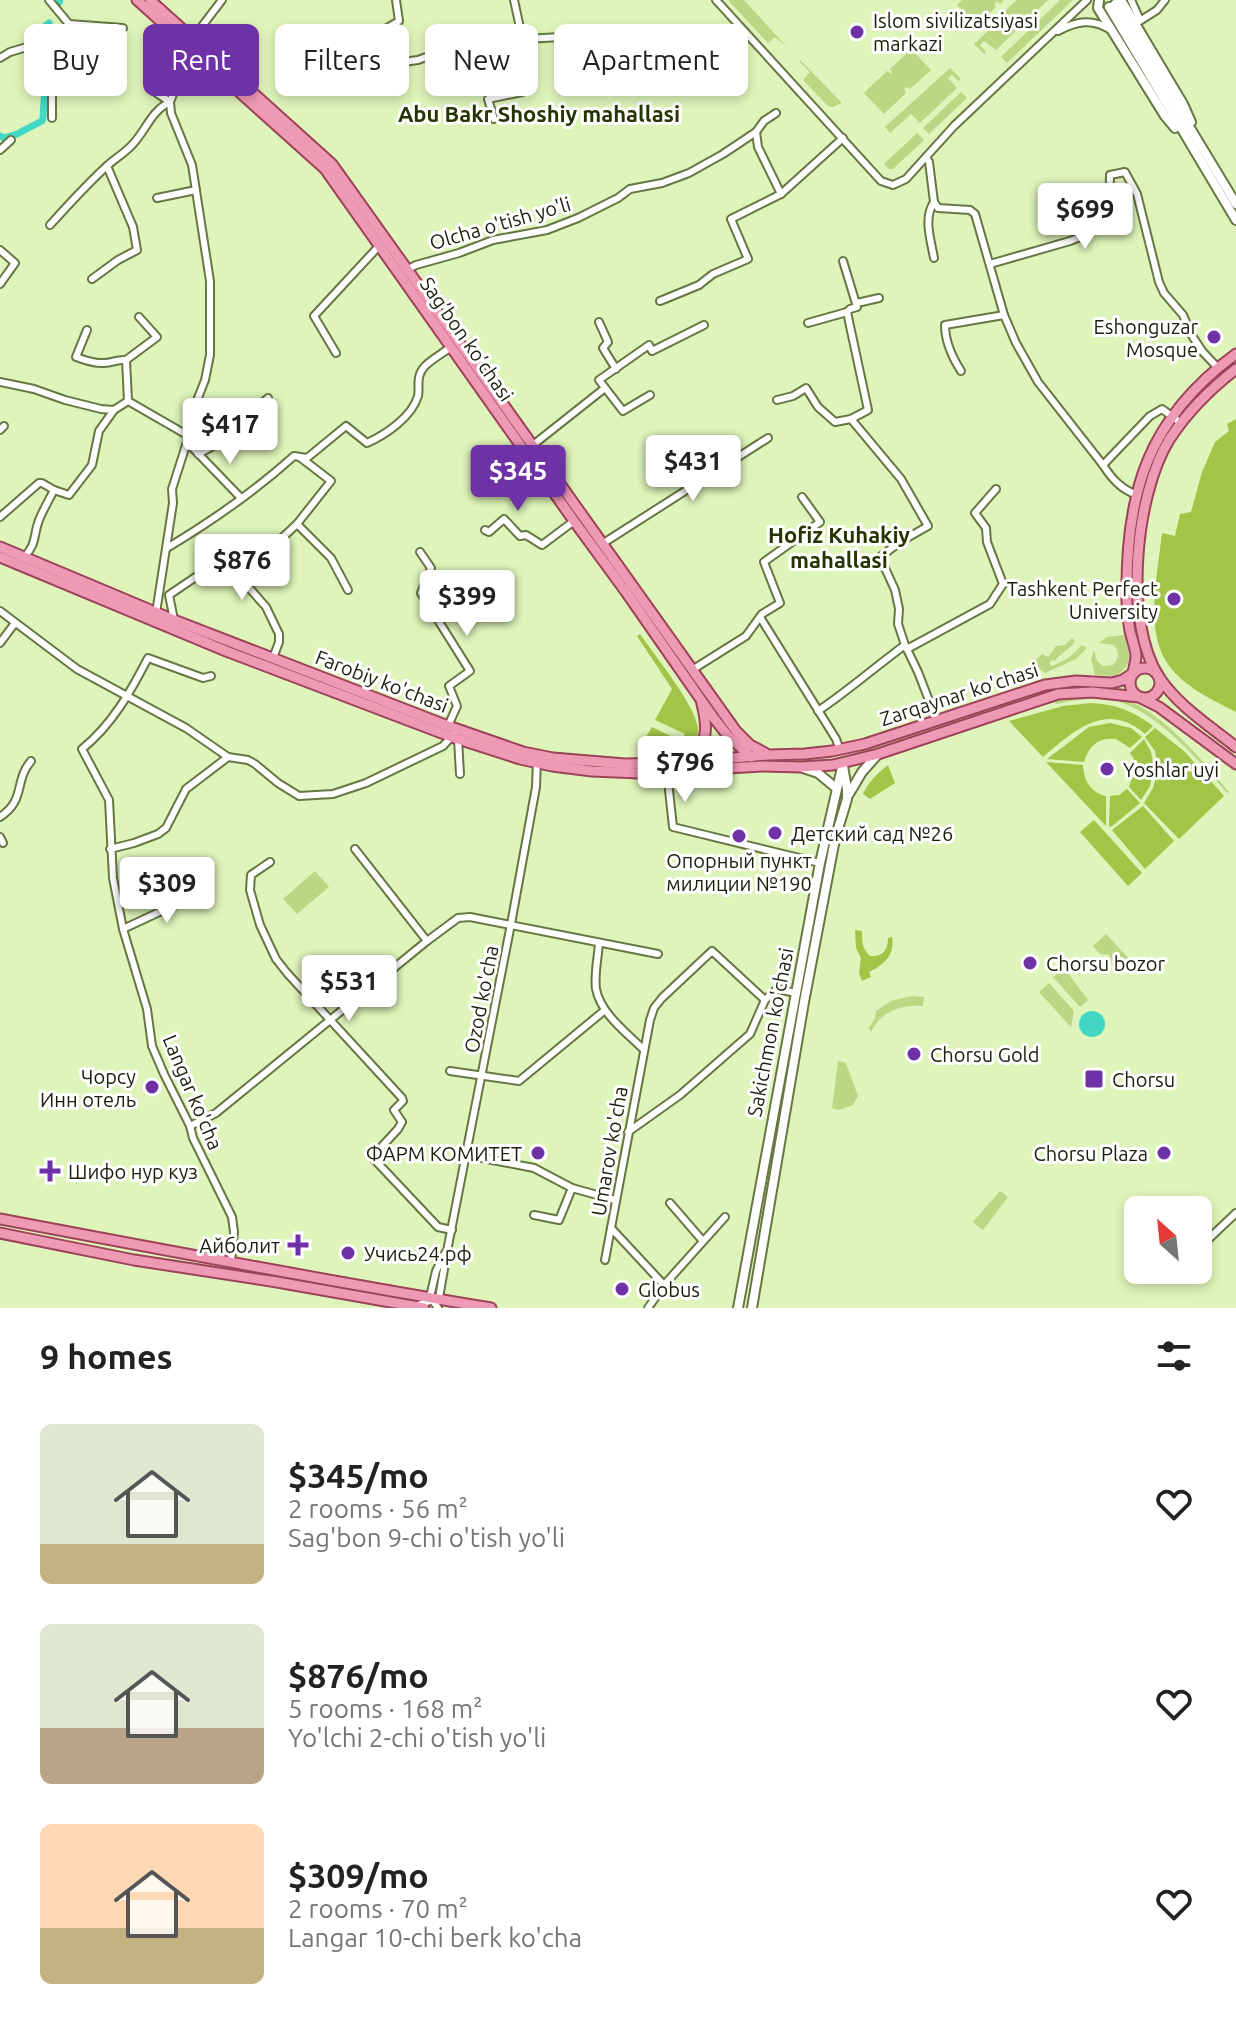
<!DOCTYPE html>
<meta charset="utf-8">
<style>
body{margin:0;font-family:Ubuntu,sans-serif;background:#f6f6f6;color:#222;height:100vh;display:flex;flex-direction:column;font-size:30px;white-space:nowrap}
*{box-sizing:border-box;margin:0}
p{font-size:26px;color:#767676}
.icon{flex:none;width:44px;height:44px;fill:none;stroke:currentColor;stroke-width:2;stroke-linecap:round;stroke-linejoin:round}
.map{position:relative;height:1308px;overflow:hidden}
.drawer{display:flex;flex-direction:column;background:#fff;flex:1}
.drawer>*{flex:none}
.hud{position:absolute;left:24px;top:24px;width:800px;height:72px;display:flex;gap:16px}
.needle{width:52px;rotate:333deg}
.tools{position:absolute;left:1124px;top:1196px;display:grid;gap:16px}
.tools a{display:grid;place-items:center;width:88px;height:88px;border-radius:12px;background:#fff;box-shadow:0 4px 12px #0003;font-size:40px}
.price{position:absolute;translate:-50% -68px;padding:0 18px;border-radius:8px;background:#fff;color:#222;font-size:26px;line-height:52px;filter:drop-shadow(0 2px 4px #0008)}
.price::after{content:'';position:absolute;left:50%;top:48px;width:24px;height:18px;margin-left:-12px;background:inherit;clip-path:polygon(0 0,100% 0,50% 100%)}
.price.current{background:#6e31a6;color:#fff}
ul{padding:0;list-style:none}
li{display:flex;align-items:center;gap:24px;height:200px;padding:0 40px}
li span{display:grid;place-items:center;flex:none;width:224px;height:160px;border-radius:12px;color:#555}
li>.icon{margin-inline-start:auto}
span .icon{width:96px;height:96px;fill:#fffc;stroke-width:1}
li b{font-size:34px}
h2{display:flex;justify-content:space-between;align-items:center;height:96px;padding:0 40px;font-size:34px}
.tag{padding:0 28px;border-radius:12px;background:#fff;box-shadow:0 4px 12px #0003;font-size:28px;line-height:72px}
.tag.current{background:#6e31a6;color:#fff}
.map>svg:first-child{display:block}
</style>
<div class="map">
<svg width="1236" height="1308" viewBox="0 0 1236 1308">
<rect width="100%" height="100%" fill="#dff4ba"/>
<!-- green -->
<g fill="#bbd784">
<path d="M 728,0 L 744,0 L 788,48 L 775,37 L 768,43 Z"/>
<path d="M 962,0 L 1004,0 L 1000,4 L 997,1 L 994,4 L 996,7 L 977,25 L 957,5 Z"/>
<path d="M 1017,0 L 1048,0 L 996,50 L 984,41 L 980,45 L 986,52 L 984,54 L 974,44 L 991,28 L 992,23 Z"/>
<path d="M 1060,0 L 1073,0 L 1007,63 L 1001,57 Z"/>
<path d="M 911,49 L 931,70 L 910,89 L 907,87 L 904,89 L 906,93 L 884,114 L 864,93 L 887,71 L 891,74 L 892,72 L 890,69 Z"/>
<path d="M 800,60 L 842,103 L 833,107 L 828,106 L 803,80 L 810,72 L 799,61 Z"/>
<path d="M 950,68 L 961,79 L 958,81 L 952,75 L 948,78 L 957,88 L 920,123 L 911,114 L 890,133 L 885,127 Z"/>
<path d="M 961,92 L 967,98 L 929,134 L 923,128 Z"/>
<path d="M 917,133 L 924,140 L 893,169 L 889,169 L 884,164 Z"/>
<path d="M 1124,635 C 1130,652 1134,665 1116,676 L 1095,675 L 1091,659 L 1094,650 L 1097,661 L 1103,666 L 1113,665 C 1119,659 1120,651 1114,645 L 1099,643 L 1107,637 Z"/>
<path d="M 1072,638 L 1075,641 C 1070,650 1061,652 1055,661 L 1052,660 L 1049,663 L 1052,666 C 1065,661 1073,655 1082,645 L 1087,648 L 1076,659 L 1045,673 L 1032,664 L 1042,654 L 1048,657 L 1056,646 L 1065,645 Z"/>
<path d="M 1088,695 C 1101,697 1114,697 1126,700 C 1162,712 1205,763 1229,792 L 1227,793 C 1199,761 1156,709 1112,700 C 1093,697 1074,700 1056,704 L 1054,701 Z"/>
<path d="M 315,871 L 329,887 L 297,914 L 283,899 Z"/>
<path d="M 1106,934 L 1130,960 L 1117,974 L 1112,966 L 1111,959 L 1109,955 L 1100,954 L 1093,946 Z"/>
<path d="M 1064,968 L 1088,1000 L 1080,1007 L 1053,977 Z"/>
<path d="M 1049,983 L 1074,1011 L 1071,1027 L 1039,992 Z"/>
<path d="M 911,996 L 924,997 L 923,1006 C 901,1004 881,1011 871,1032 L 869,1028 L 875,1018 L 876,1011 L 891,1001 Z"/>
<path d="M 838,1061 L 846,1063 L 858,1096 L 853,1105 L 839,1110 L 832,1108 Z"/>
<path d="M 1000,1191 L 1008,1197 L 983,1230 L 973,1222 Z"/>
</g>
<!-- forest -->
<g fill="#a0c547">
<path d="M 1236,419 L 1236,712 C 1213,700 1186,688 1170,667 C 1143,633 1158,573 1162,533 L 1175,536 L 1180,514 L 1191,512 L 1202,472 L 1215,442 L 1229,431 L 1227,424 Z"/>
<path d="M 640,634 C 653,653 699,710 698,730 C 698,738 695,741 689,746 L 639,749 L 652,727 L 681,741 L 685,734 L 655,720 L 672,689 L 637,636 Z"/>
<path d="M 1091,703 C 1116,704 1133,711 1153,726 L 1145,734 C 1106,700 1074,731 1043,757 L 1009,721 L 1063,706 Z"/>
<path d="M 1110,723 L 1131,728 L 1142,737 L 1130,748 L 1116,739 C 1099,737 1089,745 1084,762 L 1047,759 L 1089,727 Z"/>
<path d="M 1155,728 L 1185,752 L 1200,769 L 1158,767 L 1155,751 L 1145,737 Z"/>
<path d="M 1144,739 L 1151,752 L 1154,766 L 1136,766 L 1134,759 L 1130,753 Z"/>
<path d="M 1046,762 L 1083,765 C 1084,781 1090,792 1106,796 L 1106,826 Z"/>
<path d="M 888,765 L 895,783 L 870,799 L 863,794 C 869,781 877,774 888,765 Z"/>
<path d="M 1135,770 L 1153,770 L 1150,786 L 1141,800 L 1129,787 Z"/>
<path d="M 1158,770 L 1203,772 L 1224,796 L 1179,839 L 1144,803 L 1153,788 Z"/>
<path d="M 1127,789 L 1140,803 L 1111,827 L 1109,826 L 1110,796 L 1119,795 Z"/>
<path d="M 1143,806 L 1174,841 L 1145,869 L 1112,830 Z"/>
<path d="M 1094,820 L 1142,873 L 1128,886 L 1080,832 Z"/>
<path d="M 855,930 L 862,931 C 862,941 862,949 870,956 C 882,957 888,951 888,938 L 892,937 C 895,955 884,965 869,972 L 871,977 L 862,981 L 859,973 L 861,958 L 856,948 Z"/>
</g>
<!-- water -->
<circle fill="#43d8c6" cx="1092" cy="1024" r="13"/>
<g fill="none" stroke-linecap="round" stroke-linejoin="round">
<!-- canal -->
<g stroke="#43d8c6" stroke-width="7">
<path d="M 59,3 L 60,0"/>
<path d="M 0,136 L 4,138 L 17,134 L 42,121 L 43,118 L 45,86 L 29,45 L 32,37 L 49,23"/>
</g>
<defs>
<g id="minor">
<path d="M 49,0 L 69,24 L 123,28"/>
<path d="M 396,0 L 399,21 L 378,33 L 385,62 L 402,59 L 403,62 L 418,60 L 437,53"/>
<path d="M 716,0 L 881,181 L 893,185 L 906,179 L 954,126 L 1087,0"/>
<path d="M 1131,0 L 1140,20"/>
<path d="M 69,24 L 84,90"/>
<path d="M 1135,24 L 1157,10 L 1165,0"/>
<path d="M 1058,31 C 1077,21 1092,18 1111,30"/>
<path d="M 525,39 L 579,36"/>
<path d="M 0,58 L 10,52 L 27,47"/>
<path d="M 151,89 L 170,102"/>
<path d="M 52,118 L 52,78 L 80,77"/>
<path d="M 494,119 L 488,99 L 522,92 L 521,75 L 528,74 L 525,39 L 522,37 L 514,0"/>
<path d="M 756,132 L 758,147 L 781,194"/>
<path d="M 0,150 L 11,140"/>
<path d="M 926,157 L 929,162 L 934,202 L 938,208 L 970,210 L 975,214 L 1004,315 L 1016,343 L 1038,382 L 1103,465 C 1112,479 1121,489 1137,495"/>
<path d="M 157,198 L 196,190"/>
<path d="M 934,202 C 923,218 931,241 934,258"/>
<path d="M 50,225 C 69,204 87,184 108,165 C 116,158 126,152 133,144 C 146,130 152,110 170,102 L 188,57 L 193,38 L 222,0"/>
<path d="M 0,250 L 15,263 L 0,284"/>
<path d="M 990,264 L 1070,241 L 1085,235 L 1086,229 L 1105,218 L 1109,213 L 1110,175 L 1125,172 L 1137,194 L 1159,282 L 1164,293 L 1183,315 L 1191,334 L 1202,351 L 1218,368"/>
<path d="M 406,270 L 416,265 L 459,253 L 493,240 L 547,230 L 578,218 L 618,198 L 630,189 L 662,183 L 689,173 L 723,154 L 756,132 L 764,121 L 776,113"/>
<path d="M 92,279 L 118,260 L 137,250 L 133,227 L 107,166"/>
<path d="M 660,301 L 699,285 L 713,274 L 748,259 L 731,219 L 781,194 L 843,138"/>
<path d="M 857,303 L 879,298"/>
<path d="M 599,322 L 608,342 L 603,348 L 616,369"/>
<path d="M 808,323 L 847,312 L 850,309 L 857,307 L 843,261"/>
<path d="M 87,330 L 76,357 C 85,360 94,364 104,363 C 113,363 117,359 126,360"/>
<path d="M 336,353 L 314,316 L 379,246"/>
<path d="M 961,371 C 952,357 945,342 945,325 L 1004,315"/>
<path d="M 0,382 L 34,389 L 65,400 L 101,409 L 114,410 L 128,401 L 187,435"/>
<path d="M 650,395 L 623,411 L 599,380 L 649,345 L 652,351 L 704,325"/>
<path d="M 777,400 L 793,396 L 806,388 L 818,407 L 835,422 L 851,419 L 868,410 L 847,312"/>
<path d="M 128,401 L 126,360 L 157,337 L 139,317"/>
<path d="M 851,419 L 901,479 L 928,526 L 900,542 L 880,557 L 895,590 L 899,609 L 898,624 L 905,645 L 918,672 L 937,721"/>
<path d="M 0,430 L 4,426"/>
<path d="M 187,442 L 241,498"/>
<path d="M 533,445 L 605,388"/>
<path d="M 198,454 L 226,439 L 245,417 L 268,398"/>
<path d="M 1103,465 L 1150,416 L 1162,409 L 1181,423"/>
<path d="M 0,517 L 39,483 L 42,483 L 54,490"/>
<path d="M 297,524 L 331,558 L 348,590"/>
<path d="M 485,530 L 489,532 L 504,519 L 520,536 L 526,535 L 542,545 L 574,521"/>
<path d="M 602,544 L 768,438"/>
<path d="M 167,548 C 212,521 255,491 294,456 L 307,458 L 346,426 L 367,443 C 385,435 412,417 418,396 C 420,386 415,377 425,366 C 432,359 443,353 451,347"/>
<path d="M 420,552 L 431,568 L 421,593 L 470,671 L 449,686 L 457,706 L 448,726"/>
<path d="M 24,557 C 37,544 33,536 39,520 C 43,510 49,500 54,490 L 69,495 L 92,465 L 99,431 L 114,410"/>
<path d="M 230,557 L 244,582 L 266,607 L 279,634 L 279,642 L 273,658"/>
<path d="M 0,611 L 77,669 L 186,728 L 228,757 L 248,760 L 255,764 L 278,783 L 299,796 L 333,794 L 366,783 L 443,746 L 454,734"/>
<path d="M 156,613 L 173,503 L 172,489 L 187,442 L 187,435 L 194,408 L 205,380 L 210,355 L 210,281 L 192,165 L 171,113 L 170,102"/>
<path d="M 760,617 L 836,739 L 840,750"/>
<path d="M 174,620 L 169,595 L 206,570 L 230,557 L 267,552 L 297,524 L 331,481 L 301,458"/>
<path d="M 0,643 L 15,623"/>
<path d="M 907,649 L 990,604 L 1003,584 L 987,542 L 986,528 L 975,513 L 996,489"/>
<path d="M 692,670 L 746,636 L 762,614 L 780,603 L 764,562 L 820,522 L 802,497"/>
<path d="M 211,676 L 203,678 L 148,658 C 131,691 112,725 82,749 L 109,800 L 113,878 L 123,929 L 147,1009 L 152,1046 L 164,1074 L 190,1126 L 193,1138 L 232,1217 L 234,1232 L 231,1261"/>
<path d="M 818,711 C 848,691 875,667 905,645"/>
<path d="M 458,739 L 460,774"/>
<path d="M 667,772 L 673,827 L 820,863"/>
<path d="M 0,817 C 26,800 14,781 31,761"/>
<path d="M 0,837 L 3,843"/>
<path d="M 110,849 L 134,843 L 158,834 L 166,828 L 186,789 L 228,757"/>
<path d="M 355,849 L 427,941"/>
<path d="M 270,862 L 251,875 L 250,890 L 260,925 L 276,959 L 287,973 L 402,1098 L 403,1101 L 394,1110 L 402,1122 L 398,1129 L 374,1155 L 373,1158 L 438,1227 L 452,1230"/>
<path d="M 123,929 L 198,894"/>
<path d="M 599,943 C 598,958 594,974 596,989 C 601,1014 626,1032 643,1049"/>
<path d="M 450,1071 L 519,1081 L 605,1010"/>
<path d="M 190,1126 L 216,1113 L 427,941 L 458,918 L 470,917 L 658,954"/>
<path d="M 628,1132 L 680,1095 L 750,1034 L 765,1000 L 777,989 L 796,993"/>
<path d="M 466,1155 L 534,1168 L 572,1188"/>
<path d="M 670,1203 L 702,1240"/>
<path d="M 534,1215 L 559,1220 L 572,1188 L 615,1200"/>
<path d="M 611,1228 L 664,1285"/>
<path d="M 1198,1249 L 1236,1213"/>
<path d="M 605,1260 L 650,1020 L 654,1008 L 662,998 L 712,951 L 765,1000"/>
<path d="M 415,1306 L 439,1298 L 448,1246 L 511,924 L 536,787 L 537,759"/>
<path d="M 438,1308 L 430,1297 L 436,1271 L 445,1253"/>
<path d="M 648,1308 L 664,1285 L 725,1217"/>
</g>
<g id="secondary">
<path d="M 1099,0 L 1098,8 L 1165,116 L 1175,128"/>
<path d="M 1121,0 L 1183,104 L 1191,122"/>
<path d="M 1115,4 L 1236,204"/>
<path d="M 1109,7 L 1236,220"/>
<path d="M 803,768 L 818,773 L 836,788"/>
<path d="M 849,794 L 862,772 L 878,754"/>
<path d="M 738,1308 L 820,863 L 843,763"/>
<path d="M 752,1308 L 804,1002 L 835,839 L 847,799 L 847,789 L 843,766"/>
</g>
<g id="primary">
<path d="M 137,0 L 325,169 L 574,521 L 626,592 L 713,717 L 728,736 L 751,757"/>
<path d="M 150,0 L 332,164 L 736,731 L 750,745 L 765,753"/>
<path d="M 1236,369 C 1210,389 1187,412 1169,440 C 1135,496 1123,621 1159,677 C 1178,706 1210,726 1236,747"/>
<path d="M 0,547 L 174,620 L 448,726 L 523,752 L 553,758 L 625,764 L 672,763 L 768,755 L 805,754 L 832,751 L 865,744 L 1045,685 L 1076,681 L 1112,683 L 1123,680 L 1133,673 C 1134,667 1136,661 1136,655 C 1135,647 1132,639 1130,631 C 1128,621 1127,611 1127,601 C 1125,494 1147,419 1236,354"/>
<path d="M 0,557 L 226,651 L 452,737 L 520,759 L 552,766 L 592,771 L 639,773 L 763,766 L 801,767 L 833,765 L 878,754 L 1058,694 L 1092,692 L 1139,697 L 1159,707 L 1236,764"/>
<circle cx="1145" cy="683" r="15"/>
<path d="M 684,759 C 709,747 708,728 702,704"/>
<path d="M 0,1219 C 163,1250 327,1281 491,1308"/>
<path d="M 0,1233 L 134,1260 L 277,1282 L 424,1308"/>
</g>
</defs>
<!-- minor casing -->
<use href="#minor" stroke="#667743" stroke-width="10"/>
<!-- secondary casing -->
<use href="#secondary" stroke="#667743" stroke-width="12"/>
<!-- primary casing -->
<use href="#primary" stroke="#9d4359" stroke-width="13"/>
<!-- minor -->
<use href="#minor" stroke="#fff" stroke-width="6"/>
<!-- secondary -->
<use href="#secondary" stroke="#fff" stroke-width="8"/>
<!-- primary -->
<use href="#primary" stroke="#ef9ab5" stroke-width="9"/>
</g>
<!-- markers -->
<g fill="#6e31a6" stroke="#fff" stroke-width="3">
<circle cx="857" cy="32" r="8"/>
<circle cx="1214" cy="337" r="8"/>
<circle cx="1174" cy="599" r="8"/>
<circle cx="1107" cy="769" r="8"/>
<circle cx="775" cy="833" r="8"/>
<circle cx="739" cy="836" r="8"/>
<circle cx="1030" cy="963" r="8"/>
<circle cx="914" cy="1054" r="8"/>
<rect x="1084" y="1069" width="20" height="20" rx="4"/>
<circle cx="152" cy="1087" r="8"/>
<circle cx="538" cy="1153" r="8"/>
<circle cx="1164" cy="1153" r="8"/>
<path d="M46 1159h8v8h8v8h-8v8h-8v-8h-8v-8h8z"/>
<path d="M294 1233h8v8h8v8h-8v8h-8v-8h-8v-8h8z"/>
<circle cx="348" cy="1253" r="8"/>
<circle cx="622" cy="1289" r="8"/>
</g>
<g text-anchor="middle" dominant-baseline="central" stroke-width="6" stroke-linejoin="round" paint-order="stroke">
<!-- poi labels -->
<g font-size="20" fill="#19200a" stroke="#fff" text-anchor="start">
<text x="873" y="20">Islom sivilizatsiyasi<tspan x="873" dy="23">markazi</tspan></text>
<text x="1198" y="326" text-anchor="end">Eshonguzar<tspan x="1198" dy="23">Mosque</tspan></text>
<text x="1158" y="588" text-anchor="end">Tashkent Perfect<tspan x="1158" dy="23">University</tspan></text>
<text x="1123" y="769">Yoshlar uyi</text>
<text x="791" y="833">Детский сад №26</text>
<text x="739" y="860" text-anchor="middle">Опорный пункт<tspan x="739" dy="23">милиции №190</tspan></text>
<text x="1046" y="963">Chorsu bozor</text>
<text x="930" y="1054">Chorsu Gold</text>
<text x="136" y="1076" text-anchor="end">Чорсу<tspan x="136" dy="23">Инн отель</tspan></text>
<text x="1112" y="1079">Chorsu</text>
<text x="522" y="1153" text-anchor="end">ФАРМ КОМИТЕТ</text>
<text x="1148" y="1153" text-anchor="end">Chorsu Plaza</text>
<text x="68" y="1171">Шифо нур куз</text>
<text x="280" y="1245" text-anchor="end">Айболит</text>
<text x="364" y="1253">Учись24.рф</text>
<text x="638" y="1289">Globus</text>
</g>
<!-- street labels -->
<g font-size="20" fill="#19200a" stroke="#fff">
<text transform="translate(500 223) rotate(-16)">Olcha o'tish yo'li</text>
<text transform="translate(467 339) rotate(55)">Sag’bon ko’chasi</text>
<text transform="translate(382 681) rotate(21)">Farobiy ko'chasi</text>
<text transform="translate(959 694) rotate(-18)">Zarqaynar ko'chasi</text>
<text transform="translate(481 999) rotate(-79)">Ozod ko'cha</text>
<text transform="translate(770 1032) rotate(-79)">Sakichmon ko'chasi</text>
<text transform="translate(193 1092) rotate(67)">Langar ko'cha</text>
<text transform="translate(609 1151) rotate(-80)">Umarov ko'cha</text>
</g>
<!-- neighbourhood labels -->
<g font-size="22" font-weight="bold" fill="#263400" stroke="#fff">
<text x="539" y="113">Abu Bakr Shoshiy mahallasi</text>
<text x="839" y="534">Hofiz Kuhakiy<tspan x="839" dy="25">mahallasi</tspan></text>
</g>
</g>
</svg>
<div class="tools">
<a><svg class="needle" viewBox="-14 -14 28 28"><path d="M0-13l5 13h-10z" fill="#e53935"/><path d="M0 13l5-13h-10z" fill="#767676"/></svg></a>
</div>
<b class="price" style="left:1085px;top:251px">$699</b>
<b class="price" style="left:230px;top:466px">$417</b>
<b class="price" style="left:693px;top:503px">$431</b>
<b class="price current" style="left:518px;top:513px">$345</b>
<b class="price" style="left:242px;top:602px">$876</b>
<b class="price" style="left:467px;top:638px">$399</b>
<b class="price" style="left:685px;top:804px">$796</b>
<b class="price" style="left:167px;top:925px">$309</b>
<b class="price" style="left:349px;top:1023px">$531</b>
<div class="hud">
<a class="tag">Buy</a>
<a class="tag current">Rent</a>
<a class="tag">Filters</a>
<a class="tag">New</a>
<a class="tag">Apartment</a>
</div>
</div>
<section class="drawer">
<h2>9 homes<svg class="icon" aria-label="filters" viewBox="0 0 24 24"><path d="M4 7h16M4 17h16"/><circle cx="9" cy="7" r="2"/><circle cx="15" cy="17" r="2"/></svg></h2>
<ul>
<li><span style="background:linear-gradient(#dfe7d0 75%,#c2b280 0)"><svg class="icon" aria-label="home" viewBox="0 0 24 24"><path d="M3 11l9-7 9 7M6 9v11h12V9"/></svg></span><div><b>$345/mo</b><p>2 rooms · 56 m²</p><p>Sag'bon 9-chi o'tish yo'li</p></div><svg class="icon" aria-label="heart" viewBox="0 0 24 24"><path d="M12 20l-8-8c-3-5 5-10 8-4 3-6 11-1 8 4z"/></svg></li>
<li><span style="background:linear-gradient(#dfe7d0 65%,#b9a48a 0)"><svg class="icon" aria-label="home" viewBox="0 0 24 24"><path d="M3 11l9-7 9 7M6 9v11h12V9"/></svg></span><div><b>$876/mo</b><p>5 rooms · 168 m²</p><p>Yo'lchi 2-chi o'tish yo'li</p></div><svg class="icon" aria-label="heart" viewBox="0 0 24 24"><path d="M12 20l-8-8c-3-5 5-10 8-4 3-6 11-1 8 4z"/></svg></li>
<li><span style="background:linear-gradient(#ffd9b3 65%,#c2b280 0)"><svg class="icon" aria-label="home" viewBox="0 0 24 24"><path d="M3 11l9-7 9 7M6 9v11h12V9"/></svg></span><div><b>$309/mo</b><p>2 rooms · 70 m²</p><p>Langar 10-chi berk ko'cha</p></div><svg class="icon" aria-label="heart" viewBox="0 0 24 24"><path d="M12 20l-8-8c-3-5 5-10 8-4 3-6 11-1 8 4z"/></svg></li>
</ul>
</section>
